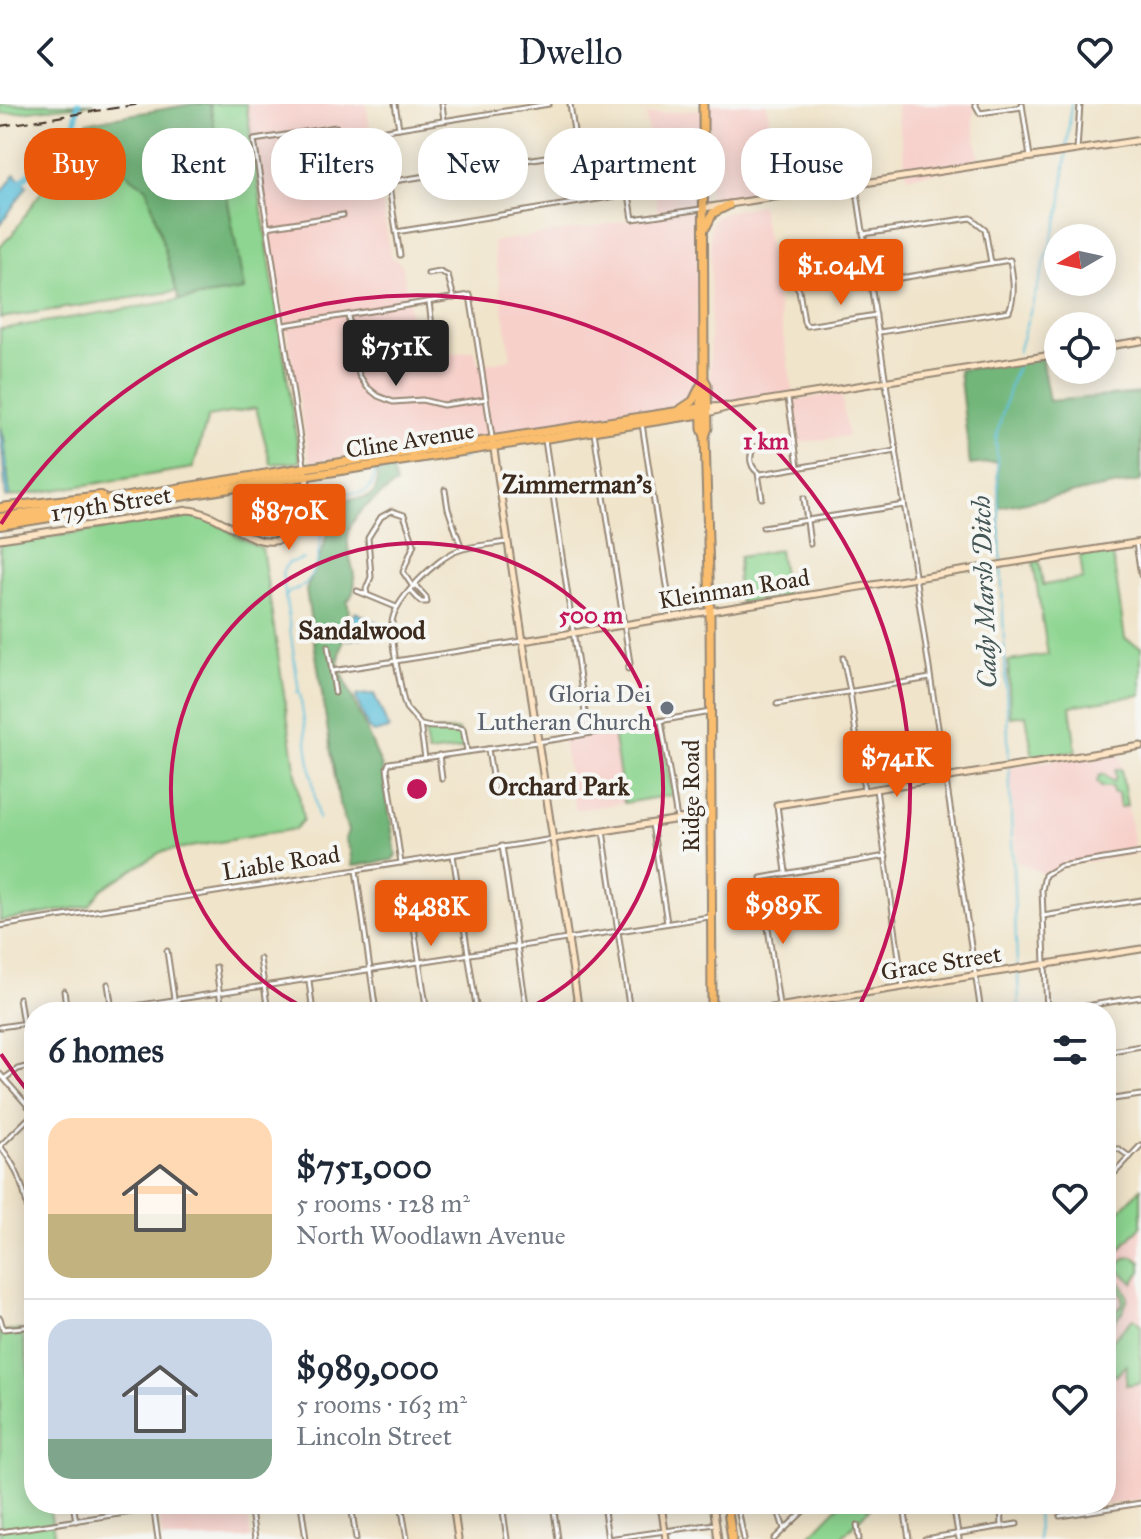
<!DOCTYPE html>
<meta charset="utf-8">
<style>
body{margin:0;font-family:"IM FELL Great Primer",serif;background:#f2f2f3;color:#1f2937;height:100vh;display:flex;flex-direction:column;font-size:30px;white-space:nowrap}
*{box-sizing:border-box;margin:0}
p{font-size:26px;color:#747a83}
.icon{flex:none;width:44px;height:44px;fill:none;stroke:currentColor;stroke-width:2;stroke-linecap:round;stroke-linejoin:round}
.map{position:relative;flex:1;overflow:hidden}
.panel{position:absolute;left:24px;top:898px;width:1092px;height:512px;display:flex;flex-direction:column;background:#fff;border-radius:32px;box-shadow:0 4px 20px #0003}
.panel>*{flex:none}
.hud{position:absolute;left:24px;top:24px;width:1094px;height:72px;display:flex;gap:16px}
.needle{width:52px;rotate:261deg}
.controls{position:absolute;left:1044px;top:120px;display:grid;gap:16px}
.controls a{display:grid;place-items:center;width:72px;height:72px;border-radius:50%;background:#fff;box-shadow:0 4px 20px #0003;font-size:40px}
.price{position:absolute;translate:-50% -68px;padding:0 18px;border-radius:8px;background:#ea580c;color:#fff;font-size:26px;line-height:52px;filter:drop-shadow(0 2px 4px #0008)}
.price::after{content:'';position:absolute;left:50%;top:48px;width:24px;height:18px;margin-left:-12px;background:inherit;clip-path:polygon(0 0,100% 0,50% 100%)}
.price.active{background:#222;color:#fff}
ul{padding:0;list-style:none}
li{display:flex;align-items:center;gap:24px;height:200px;padding:0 24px}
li+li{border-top:2px solid #e0e1e3}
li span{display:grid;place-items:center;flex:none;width:224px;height:160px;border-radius:24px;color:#555}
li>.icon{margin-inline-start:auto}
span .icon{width:96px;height:96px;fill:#fffc;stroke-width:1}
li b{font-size:34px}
h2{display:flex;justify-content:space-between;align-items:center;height:96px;padding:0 24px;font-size:34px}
.tag{padding:0 28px;border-radius:32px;background:#fff;box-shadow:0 4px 20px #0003;font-size:28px;line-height:72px}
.tag.active{background:#ea580c;color:#fff}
header{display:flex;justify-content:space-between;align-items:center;height:104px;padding:0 24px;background:#fff;font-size:36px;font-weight:600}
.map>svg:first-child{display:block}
</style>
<header><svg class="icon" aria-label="back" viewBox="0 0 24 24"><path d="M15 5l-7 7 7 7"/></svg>Dwello<svg class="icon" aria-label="heart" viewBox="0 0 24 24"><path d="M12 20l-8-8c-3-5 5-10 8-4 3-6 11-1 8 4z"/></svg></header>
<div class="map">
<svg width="1141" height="1435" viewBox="0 0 1141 1435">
<rect width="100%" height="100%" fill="#f6f6f2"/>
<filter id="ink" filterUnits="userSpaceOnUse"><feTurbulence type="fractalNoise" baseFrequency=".0125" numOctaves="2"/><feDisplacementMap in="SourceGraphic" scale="16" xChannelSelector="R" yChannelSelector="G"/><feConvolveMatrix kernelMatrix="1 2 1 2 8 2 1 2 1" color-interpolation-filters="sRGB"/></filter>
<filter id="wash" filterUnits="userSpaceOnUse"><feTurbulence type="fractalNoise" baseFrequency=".006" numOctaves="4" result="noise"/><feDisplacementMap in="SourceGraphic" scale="32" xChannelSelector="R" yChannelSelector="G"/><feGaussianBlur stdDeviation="1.8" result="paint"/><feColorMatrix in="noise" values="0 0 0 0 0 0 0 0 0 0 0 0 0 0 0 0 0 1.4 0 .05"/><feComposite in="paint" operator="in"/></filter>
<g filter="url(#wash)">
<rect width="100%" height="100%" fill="#f0e4ca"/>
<!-- built -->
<g fill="#f7d0ca">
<path d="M 246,0 L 366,0 L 391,153 L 402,160 L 417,255 L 475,246 L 478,261 L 511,255 L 493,138 L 658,112 L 646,11 L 702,5 L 703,103 L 698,105 L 696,290 L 685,301 L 677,304 L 523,329 L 310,358 Z"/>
<path d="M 708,0 L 767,0 L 772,42 L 747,59 L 751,92 L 716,97 L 709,94 Z"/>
<path d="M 896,0 L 975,0 L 973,16 L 980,61 L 907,73 Z"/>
<path d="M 761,101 L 793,288 L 710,301 L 711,120 L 715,113 L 729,107 Z"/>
<path d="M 841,289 L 848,332 L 797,339 L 791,297 Z"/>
<path d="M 613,628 L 624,699 L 575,706 L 563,636 Z"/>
<path d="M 1119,646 L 1135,750 L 1060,762 L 1045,771 L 1017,757 L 1010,663 Z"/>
<path d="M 1141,1123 L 1141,1395 L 1041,1412 L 1040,1400 L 1106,1400 L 1106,1160 Z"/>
<path d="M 217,1400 L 246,1400 L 251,1435 L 163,1435 L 159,1409 Z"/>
</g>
<!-- green -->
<g fill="#8dd590" stroke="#648057" stroke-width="2">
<path d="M 0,0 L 94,0 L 0,10 Z"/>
<path d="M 210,0 L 246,0 L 300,358 L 271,360 L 256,304 L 208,313 L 193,364 L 10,393 L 4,334 L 0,324 L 0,225 L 244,186 Z"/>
<path d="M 83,37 L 147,84 L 177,187 L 0,214 L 0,142 L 12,131 L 35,96 Z"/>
<path d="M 190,412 C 218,414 237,435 262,444 L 303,716 L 295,725 L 161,748 L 102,785 L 89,802 L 0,817 L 0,440 Z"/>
<path d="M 779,446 L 786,491 L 740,499 L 737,481 L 739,453 Z"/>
<path d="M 1112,446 L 1125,535 L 1141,543 L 1141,591 L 1070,602 L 1076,647 L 1033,654 L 1026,611 L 1010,613 L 1008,557 L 1048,551 L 1033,458 L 1039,457 L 1043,481 L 1083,475 L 1080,451 Z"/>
<path d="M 660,620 L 672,691 L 624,699 L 613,628 Z"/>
<path d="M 457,626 L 461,629 L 462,645 L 428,649 L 425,632 L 427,628 Z"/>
<path d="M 1121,665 L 1127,702 L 1120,703 L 1118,689 L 1113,689 L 1112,683 L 1101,683 L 1097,677 L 1099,672 L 1104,670 L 1113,678 L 1116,674 L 1115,666 Z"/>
<path d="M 1141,1084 L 1141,1122 L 1106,1161 L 1106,1121 Z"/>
<path d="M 1134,1153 L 1141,1158 L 1141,1167 L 1133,1179 L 1116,1163 L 1125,1154 Z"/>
<path d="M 1106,1174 L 1122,1180 L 1128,1193 L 1123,1208 L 1106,1226 L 1106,1219 L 1122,1201 L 1123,1193 L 1117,1182 L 1106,1179 Z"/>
<path d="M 1134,1214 L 1141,1221 L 1141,1279 L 1126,1281 L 1127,1261 L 1116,1272 L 1106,1262 L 1106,1243 Z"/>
<path d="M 22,1226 L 34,1303 L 34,1400 L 49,1400 L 55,1435 L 0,1435 L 0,1227 Z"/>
<path d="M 840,1400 L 874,1400 L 840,1435 L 806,1435 Z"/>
</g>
<!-- forest -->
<g fill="#72b67a" stroke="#56704c" stroke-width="2">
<path d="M 193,0 L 210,0 L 244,186 L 179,196 L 147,84 L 83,37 L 87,18 Z"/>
<path d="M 1041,253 L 1049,297 L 1141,289 L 1141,377 L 999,403 L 997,358 L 970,361 L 959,266 Z"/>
<path d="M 392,366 L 396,380 C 380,392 358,404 350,424 C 340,449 367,477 347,498 L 349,505 L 338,560 L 382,663 L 396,751 L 392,756 L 352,762 L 350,746 L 345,735 L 348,727 L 339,699 L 306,486 L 323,445 L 334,401 C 352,385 380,409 377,369 Z"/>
</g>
<!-- water -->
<g fill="#5dc0db" stroke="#4c757c" stroke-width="2">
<path d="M 15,70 L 27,82 L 0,121 L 0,91 Z"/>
<path d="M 0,324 L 4,334 L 10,393 L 6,394 Z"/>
<path d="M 355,508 L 384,522 L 385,529 L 348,536 L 347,531 Z"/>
<path d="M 374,590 L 389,625 L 374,629 L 368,624 L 356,594 L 358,591 Z"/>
</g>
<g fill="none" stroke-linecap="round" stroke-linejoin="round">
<!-- stream -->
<g stroke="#5dc0db" stroke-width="2">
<path d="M 1018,248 L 1061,104 L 1071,0"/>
<path d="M 285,494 L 289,488 L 305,481 C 309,475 315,466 317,458 C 320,443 323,408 333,396 C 346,378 370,405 375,368 L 466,353"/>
<path d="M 297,588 L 299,588 L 282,468 L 288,459 L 304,455"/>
<path d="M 300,590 L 318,715"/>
<path d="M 1017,861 L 996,334 L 1011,278 L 1017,262"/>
<path d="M 1018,868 L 1019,908"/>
<path d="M 1037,1400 L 1038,1435"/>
</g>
<!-- river -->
<path stroke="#5dc0db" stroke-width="6" d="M 16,82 L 74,28 L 78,0"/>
</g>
</g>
<g filter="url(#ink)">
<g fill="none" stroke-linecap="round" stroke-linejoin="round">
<defs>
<g id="street">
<path d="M 395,0 L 399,24"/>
<path d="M 442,0 L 444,16"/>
<path d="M 570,0 L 577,48"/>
<path d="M 975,0 L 980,9 L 1022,3"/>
<path d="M 1022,0 L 1030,53"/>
<path d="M 1077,46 L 1080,0"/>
<path d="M 388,78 L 621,41 L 633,115 L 701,105"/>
<path d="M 856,81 L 981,908"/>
<path d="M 267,123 L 343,111"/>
<path d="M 396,128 L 629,90"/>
<path d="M 863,130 L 971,114 L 985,125 L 991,159"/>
<path d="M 400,151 L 380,27 L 549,0"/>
<path d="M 428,170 L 440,168 L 448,172 L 454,194"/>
<path d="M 795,179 L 799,186 L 804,218 L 807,222 L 876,211"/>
<path d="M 870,179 L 1010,156 C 1013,173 1016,191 1009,207 L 880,228"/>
<path d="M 429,198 L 432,222"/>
<path d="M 348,212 L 359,271 L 367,283 L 378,292 L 393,298 L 422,296 L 443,301 L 486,295"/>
<path d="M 284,221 L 470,191 L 492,333"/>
<path d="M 788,295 L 798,362"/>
<path d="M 642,320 L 672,514"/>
<path d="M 594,328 L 630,559 L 628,565"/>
<path d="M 794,335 L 754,343 C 748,353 750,365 761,370 L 896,347"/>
<path d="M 545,336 L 588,629"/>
<path d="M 304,361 L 254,36 L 336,23"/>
<path d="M 758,369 L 762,394"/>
<path d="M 445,386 L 448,405 L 462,445"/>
<path d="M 804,394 L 810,440"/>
<path d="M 763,423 L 904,401"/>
<path d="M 1136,439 L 1141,471"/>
<path d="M 410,486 L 421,498 L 427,498 L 426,493 L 415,481"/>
<path d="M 357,487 L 367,491"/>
<path d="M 396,503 L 367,491 L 366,485 L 371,473 L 368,434 L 381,413 L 392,407 L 404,411 L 414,440 L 403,468 L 413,483"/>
<path d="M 328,542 L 335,589"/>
<path d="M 843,554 L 850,587 L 864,686"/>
<path d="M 332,567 L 522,537"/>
<path d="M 777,600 L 930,574"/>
<path d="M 661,617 L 677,715"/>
<path d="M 422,621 C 436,626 450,620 463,625 L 467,647"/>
<path d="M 488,645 L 495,692"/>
<path d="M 439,651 L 442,675"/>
<path d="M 425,654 L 420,620 L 406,604 L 403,594 C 399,570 391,543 392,519 C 393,497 437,454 457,447 C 472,441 490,441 506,438"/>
<path d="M 876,685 L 903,883"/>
<path d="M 777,701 L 786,768"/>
<path d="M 652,720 L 667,819"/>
<path d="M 603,727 L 630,908"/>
<path d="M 502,742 L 527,908"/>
<path d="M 453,751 L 477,908"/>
<path d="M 401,759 L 387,664 L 389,659 L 558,635 L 710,608"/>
<path d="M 356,766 L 376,908"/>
<path d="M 408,784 L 427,908"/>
<path d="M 1043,812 L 1141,796"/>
<path d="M 0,822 L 553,735"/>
<path d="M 167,847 L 176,908"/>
<path d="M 260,855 L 268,907"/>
<path d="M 216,863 L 222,908"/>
<path d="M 309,877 L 312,901"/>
<path d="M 108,880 L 112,905"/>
<path d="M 64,887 L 67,908"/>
<path d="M 19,894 L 23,920"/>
<path d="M 96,908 L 709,813"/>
<path d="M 780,908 L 761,774 L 886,752"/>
<path d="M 1047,908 L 1042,786 L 1045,771 L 1060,762 L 1141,749"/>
<path d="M 1049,908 L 1141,893"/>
<path d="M 0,923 L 34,918"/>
<path d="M 1106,948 L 1141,942"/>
<path d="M 0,970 L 34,1009 L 0,1042"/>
<path d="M 5,974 L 18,965 L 34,961"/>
<path d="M 1106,996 L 1141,991"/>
<path d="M 0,1042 C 27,1075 28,1107 34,1148"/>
<path d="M 1106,1045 L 1119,1045 L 1130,1053"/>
<path d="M 1106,1078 L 1141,1041"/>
<path d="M 0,1214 L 3,1225 L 34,1222"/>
<path d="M 73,1400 L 76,1417"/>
<path d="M 153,1400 L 158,1435"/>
<path d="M 250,1400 L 255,1435"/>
<path d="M 301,1400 L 306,1435"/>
<path d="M 351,1400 L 356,1435"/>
<path d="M 401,1400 L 407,1435"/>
<path d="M 502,1400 L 507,1435"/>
<path d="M 553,1400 L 558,1435"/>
<path d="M 603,1400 L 608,1435"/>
<path d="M 737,1400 L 744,1435"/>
<path d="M 776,1400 L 784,1425"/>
<path d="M 953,1400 L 959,1435"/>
<path d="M 1001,1400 L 1002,1423"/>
<path d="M 904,1403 L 909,1435"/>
<path d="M 1060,1412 L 1141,1399"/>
<path d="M 857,1421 L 859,1435"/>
<path d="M 0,1428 L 185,1400"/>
<path d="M 608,1435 L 715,1420"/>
<path d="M 774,1435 L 811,1400"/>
<path d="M 925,1435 L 1017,1420"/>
</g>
<g id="secondary">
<path d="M 704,104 L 1141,36"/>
<path d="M 1102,243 L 1141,237"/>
<path d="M 708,303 L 732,302 L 1058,250"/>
<path d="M 708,309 L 729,303"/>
<path d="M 493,339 L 579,908"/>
<path d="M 0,435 L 188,406 C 224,408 257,455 293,430 C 313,415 309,394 306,372"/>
<path d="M 523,537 L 1141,438"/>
<path d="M 777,701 L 1141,642"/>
<path d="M 553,735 L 711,710"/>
<path d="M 746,908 L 1141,845"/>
<path d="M 453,1400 L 458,1435"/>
<path d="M 661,1400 L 666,1435"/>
<path d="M 713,1400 L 718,1435"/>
</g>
<g id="primary">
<path d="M 706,123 L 713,109 L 729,101"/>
<path d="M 704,275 L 707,280 L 708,324 L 705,332 L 710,507 L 712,908"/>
<path d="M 701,286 L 702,325 L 705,332"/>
<path d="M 681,305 L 693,297 L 704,275 L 703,0"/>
<path d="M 305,364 L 707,303"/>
<path d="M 306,372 L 707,309"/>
<path d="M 727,1400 L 732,1435"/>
</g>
<g id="highway">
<path d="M 0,404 L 101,392"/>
<path d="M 0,414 L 305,364"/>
<path d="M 0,421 L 306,372"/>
</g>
</defs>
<!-- street casing -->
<use href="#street" stroke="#968774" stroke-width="7"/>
<!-- secondary casing -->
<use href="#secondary" stroke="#968774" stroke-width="9"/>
<!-- primary casing -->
<use href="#primary" stroke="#968774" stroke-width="11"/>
<!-- highway casing -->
<use href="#highway" stroke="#968774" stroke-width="12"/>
<!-- street -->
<use href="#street" stroke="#fff" stroke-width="3"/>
<!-- secondary -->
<use href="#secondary" stroke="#fde5c5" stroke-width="5"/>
<!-- primary -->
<use href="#primary" stroke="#fabe6e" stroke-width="7"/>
<!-- highway -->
<use href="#highway" stroke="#fabe6e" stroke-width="8"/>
<!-- rail -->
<path stroke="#3b2a1e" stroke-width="2" stroke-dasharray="12 6" stroke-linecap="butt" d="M 0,22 L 141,0"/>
</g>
</g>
<!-- distance rings -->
<g fill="none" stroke="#c2185b" stroke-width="4">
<path d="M313 908A246 246 0 1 1 521 908"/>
<path d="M34 995A493 493 0 0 1 1 950M1 420A493 493 0 0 1 858 905"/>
</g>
<!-- markers -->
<circle fill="#6b7280" stroke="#f6f6f2" stroke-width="3" cx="667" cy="604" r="8"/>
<g text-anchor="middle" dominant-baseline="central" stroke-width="8" stroke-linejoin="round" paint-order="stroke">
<!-- street labels -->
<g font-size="24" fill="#3b2a1e" stroke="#f6f6f2">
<text transform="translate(410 336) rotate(-9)">Cline Avenue</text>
<text transform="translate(111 400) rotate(-9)">179th Street</text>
<text transform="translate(734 485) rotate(-9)">Kleinman Road</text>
<text transform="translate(691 692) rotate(-90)">Ridge Road</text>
<text transform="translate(281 759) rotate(-9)">Liable Road</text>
<text transform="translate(941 859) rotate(-9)">Grace Street</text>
</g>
<!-- worship labels -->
<g font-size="24" fill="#5b616d" stroke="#f6f6f2" text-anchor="end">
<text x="651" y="590">Gloria Dei<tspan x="651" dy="28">Lutheran Church</tspan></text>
</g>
<!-- neighbourhood labels -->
<g font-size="26" font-weight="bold" fill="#3b2a1e" stroke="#f6f6f2">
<text x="577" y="380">Zimmerman's</text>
<text x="362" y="526">Sandalwood</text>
<text x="559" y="682">Orchard Park</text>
</g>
<!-- water labels -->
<g font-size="26" font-style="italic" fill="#455757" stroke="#f6f6f2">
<text transform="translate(984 488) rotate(-92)">Cady Marsh Ditch</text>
</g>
</g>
<circle cx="417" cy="685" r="12" fill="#c2185b" stroke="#f6f6f2" stroke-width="4"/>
<g font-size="24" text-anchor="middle" font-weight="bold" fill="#c2185b" stroke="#f6f6f2" stroke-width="8" stroke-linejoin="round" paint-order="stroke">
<text x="766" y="345">1 km</text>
<text x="591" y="519">500 m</text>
</g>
</svg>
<div class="controls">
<a><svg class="needle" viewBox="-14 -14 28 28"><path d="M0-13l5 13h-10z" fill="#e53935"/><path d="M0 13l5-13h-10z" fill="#747a83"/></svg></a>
<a><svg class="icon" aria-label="locate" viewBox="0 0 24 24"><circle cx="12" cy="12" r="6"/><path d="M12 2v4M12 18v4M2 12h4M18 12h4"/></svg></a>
</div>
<b class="price" style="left:841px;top:203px">$1.04M</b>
<b class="price active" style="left:396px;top:284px">$751K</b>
<b class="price" style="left:289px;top:448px">$870K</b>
<b class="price" style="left:897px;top:695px">$741K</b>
<b class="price" style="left:783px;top:842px">$989K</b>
<b class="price" style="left:431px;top:844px">$488K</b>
<div class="hud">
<a class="tag active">Buy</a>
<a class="tag">Rent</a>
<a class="tag">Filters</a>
<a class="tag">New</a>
<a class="tag">Apartment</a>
<a class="tag">House</a>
</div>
<section class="panel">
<h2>6 homes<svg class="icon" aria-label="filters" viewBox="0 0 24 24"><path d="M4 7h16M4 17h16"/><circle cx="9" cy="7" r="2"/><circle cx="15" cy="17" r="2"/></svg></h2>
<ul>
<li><span style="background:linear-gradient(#ffd9b3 60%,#c2b280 0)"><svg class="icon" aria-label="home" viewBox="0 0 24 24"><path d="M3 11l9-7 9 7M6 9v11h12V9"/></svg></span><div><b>$751,000</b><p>5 rooms · 128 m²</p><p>North Woodlawn Avenue</p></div><svg class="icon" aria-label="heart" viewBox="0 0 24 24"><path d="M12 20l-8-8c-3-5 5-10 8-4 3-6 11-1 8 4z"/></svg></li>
<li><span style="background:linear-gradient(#c9d6e8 75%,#7fa58c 0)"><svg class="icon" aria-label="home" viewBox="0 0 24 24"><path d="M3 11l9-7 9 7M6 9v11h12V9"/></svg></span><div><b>$989,000</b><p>5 rooms · 163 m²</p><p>Lincoln Street</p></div><svg class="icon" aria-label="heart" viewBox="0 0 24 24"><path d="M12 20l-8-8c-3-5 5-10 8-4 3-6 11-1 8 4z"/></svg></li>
</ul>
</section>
</div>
